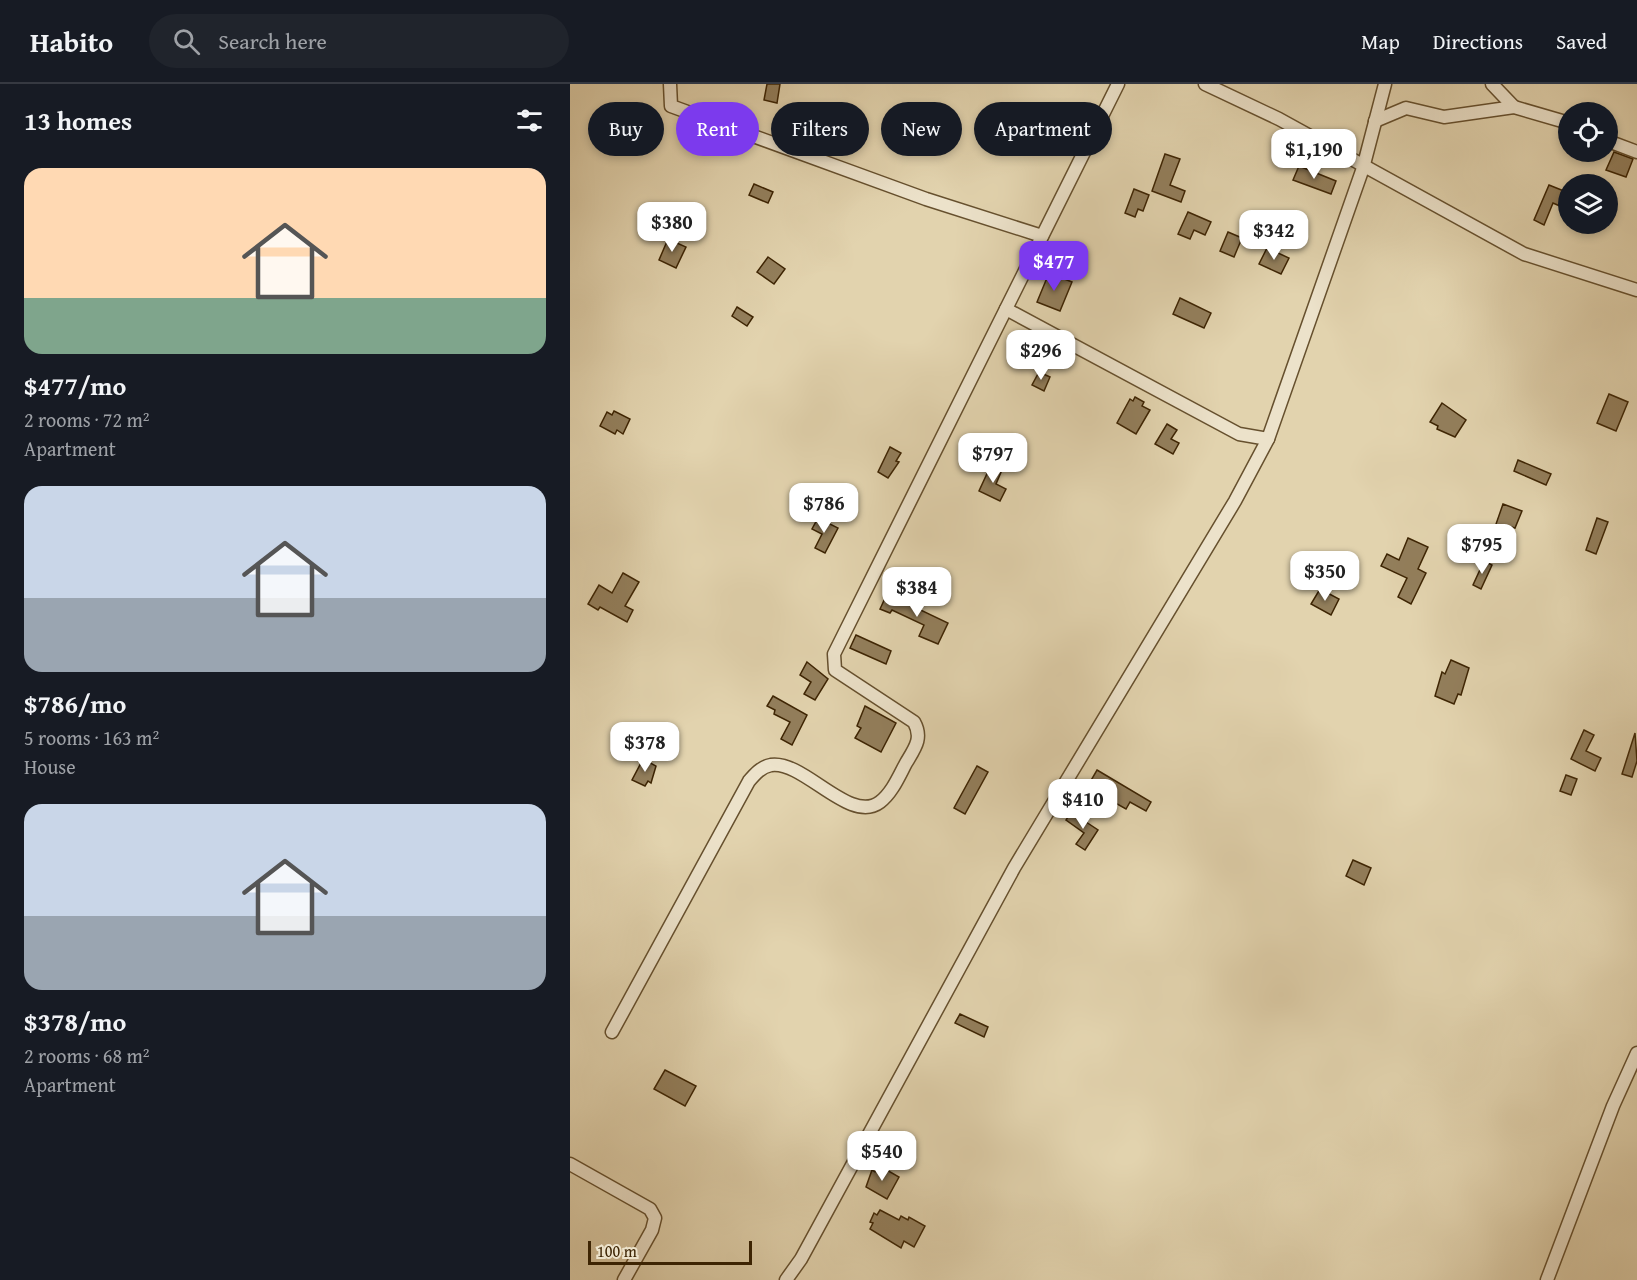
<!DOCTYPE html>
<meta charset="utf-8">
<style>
body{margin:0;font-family:"Gentium Book Plus",serif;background:#20242c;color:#f1f3f6;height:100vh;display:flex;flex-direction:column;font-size:22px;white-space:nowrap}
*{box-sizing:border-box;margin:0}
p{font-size:20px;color:#9ea1a6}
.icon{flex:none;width:33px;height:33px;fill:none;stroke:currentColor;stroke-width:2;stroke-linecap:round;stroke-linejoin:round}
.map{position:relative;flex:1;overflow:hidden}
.side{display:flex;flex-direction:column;background:#171b24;width:570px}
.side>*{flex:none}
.top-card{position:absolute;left:18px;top:18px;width:570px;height:54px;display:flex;gap:12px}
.fabs{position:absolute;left:988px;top:18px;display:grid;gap:12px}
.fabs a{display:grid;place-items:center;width:60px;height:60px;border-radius:50%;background:#171b24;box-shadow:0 3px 9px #0003;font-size:30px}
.scale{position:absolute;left:18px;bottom:15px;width:164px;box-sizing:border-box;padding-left:6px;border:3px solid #3d2403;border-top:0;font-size:16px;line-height:21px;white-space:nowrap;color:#3d2403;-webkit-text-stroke:4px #ece2ca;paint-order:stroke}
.price{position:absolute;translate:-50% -51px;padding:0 14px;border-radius:12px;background:#fff;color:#222;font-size:20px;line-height:39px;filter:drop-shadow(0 2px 3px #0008)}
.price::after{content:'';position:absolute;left:50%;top:36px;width:18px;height:14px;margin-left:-9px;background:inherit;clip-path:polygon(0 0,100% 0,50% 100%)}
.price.selected{background:#7c3aed;color:#fff}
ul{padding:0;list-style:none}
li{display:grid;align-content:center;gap:12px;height:318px;padding:0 24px}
li span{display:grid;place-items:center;height:186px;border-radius:18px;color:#555}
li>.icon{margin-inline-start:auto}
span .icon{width:108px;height:108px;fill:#fffc;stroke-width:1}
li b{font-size:26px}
h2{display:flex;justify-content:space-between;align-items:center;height:72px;padding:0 24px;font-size:26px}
.tag{padding:0 21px;border-radius:27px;background:#171b24;box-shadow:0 3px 9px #0003;font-size:21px;line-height:54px}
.tag.selected{background:#7c3aed;color:#fff}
header{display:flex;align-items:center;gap:36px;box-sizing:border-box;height:84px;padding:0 30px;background:#171b24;border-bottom:2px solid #363941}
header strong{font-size:28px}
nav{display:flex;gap:33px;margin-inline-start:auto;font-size:21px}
.search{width:420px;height:54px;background:#20242c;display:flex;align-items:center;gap:15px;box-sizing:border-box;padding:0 21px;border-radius:33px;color:#9ea1a6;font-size:22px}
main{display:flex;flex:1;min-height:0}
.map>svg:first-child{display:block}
</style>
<header>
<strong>Habito</strong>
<div class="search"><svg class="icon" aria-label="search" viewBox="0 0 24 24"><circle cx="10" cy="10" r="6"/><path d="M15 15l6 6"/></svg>Search here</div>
<nav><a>Map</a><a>Directions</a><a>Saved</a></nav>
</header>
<main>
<section class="side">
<h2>13 homes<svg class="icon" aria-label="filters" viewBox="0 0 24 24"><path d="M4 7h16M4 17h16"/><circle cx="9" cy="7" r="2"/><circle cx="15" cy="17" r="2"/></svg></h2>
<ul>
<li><span style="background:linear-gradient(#ffd9b3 70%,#7fa58c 0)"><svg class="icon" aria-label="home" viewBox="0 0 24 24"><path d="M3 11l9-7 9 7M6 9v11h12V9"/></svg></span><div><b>$477/mo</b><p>2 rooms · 72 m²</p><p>Apartment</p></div></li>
<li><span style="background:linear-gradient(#c9d6e8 60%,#9aa5b1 0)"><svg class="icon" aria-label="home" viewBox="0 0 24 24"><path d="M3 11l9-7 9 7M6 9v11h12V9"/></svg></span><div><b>$786/mo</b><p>5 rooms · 163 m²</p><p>House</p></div></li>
<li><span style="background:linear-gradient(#c9d6e8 60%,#9aa5b1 0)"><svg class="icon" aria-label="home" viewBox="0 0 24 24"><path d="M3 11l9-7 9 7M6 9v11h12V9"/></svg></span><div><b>$378/mo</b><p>2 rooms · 68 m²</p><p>Apartment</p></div></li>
</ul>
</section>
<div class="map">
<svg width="1067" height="1196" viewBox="0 0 1067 1196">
<rect width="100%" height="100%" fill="#e2d3ae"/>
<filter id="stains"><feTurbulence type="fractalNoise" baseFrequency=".00333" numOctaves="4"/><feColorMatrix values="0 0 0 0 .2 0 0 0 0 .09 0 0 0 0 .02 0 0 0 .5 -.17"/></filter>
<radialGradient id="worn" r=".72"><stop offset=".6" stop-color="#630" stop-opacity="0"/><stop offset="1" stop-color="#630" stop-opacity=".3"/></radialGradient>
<!-- building -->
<g fill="#937f5c" stroke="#3d2403" stroke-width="1.5">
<path d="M 197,0 L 210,0 L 207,19 L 194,16 Z"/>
<path d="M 1044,68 L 1063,75 L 1056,93 L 1036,86 Z"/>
<path d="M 595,70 L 610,75 L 600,101 L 615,107 L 611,118 L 582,107 Z"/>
<path d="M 729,82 L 766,97 L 761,110 L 723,96 Z"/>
<path d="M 184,100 L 203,108 L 198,119 L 179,111 Z"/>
<path d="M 979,101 L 999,109 L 999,126 L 983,119 L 974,141 L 964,136 Z"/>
<path d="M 564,105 L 579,111 L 573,127 L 568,125 L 565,133 L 555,129 Z"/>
<path d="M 618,128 L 641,138 L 635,151 L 624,146 L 620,155 L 608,150 Z"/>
<path d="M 658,148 L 672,154 L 664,173 L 650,167 Z"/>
<path d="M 98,155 L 116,163 L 106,184 L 89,176 Z"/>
<path d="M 697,164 L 719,174 L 711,190 L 689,180 Z"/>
<path d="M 198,173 L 215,185 L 204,200 L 187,188 Z"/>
<path d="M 479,189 L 502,198 L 490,227 L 467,218 Z"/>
<path d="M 610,214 L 641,229 L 634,244 L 603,230 Z"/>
<path d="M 167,223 L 183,233 L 177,242 L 162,232 Z"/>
<path d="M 469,288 L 480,293 L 474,307 L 462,301 Z"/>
<path d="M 1039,310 L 1058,318 L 1046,347 L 1027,339 Z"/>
<path d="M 565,313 L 574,318 L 572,322 L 580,326 L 566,350 L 547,339 L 560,315 L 563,317 Z"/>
<path d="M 872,319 L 896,336 L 885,353 L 867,345 L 868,342 L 860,338 Z"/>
<path d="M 44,327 L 60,335 L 53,350 L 47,346 L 45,350 L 30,342 L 37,328 L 42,331 Z"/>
<path d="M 597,340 L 607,346 L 601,355 L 609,359 L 603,370 L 585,360 Z"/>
<path d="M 320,363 L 331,369 L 326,377 L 329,378 L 318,394 L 308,388 Z"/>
<path d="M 948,376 L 981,390 L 976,401 L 944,387 Z"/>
<path d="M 421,381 L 432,386 L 426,400 L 436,405 L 430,417 L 409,407 Z"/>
<path d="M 933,420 L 952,427 L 945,444 L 941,443 L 939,448 L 925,443 Z"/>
<path d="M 248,434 L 268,444 L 255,469 L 245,464 L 252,450 L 242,445 Z"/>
<path d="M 1027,434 L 1038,438 L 1026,470 L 1016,466 Z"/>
<path d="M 838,454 L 858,463 L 848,485 L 856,489 L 841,520 L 828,513 L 837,494 L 811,482 L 817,470 L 829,476 Z"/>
<path d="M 914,477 L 922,481 L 911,505 L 903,501 Z"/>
<path d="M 53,489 L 69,498 L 55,522 L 63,526 L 57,538 L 30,523 L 28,526 L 18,520 L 29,501 L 42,509 Z"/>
<path d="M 750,505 L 769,515 L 761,531 L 741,520 Z"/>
<path d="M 317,510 L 378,539 L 368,560 L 349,552 L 354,541 L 322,526 L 320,529 L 310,525 Z"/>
<path d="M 286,551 L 321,567 L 316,580 L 280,564 Z"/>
<path d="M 881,576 L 899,584 L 891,611 L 888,610 L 884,620 L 865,612 L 872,588 L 875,590 Z"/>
<path d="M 237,578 L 258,595 L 245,616 L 234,610 L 241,598 L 230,591 Z"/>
<path d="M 203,612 L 237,631 L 222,661 L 211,655 L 220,638 L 204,630 L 205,626 L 197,622 Z"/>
<path d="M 295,622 L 326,639 L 311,668 L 285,654 L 291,644 L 287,642 Z"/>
<path d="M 1014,646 L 1024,651 L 1016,667 L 1031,674 L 1025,687 L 1001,675 Z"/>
<path d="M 1065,649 L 1067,677 L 1062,693 L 1052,690 Z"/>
<path d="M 73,675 L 86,682 L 81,699 L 78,697 L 75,702 L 62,696 Z"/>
<path d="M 407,682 L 418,688 L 395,730 L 384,724 Z"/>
<path d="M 527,686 L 581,718 L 576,727 L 560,718 L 556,725 L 542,717 L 538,724 L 529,719 L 531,715 L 516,705 Z"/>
<path d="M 996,691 L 1007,695 L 1001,711 L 990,707 Z"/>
<path d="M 501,728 L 528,746 L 515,766 L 506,760 L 514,749 L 496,736 Z"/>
<path d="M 783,776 L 801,784 L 794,801 L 776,792 Z"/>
<path d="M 390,930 L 418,943 L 414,953 L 385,939 Z"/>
<path d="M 95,986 L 126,1002 L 115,1022 L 84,1005 Z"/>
<path d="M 308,1081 L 329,1093 L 317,1115 L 296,1103 L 302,1086 L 305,1088 Z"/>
<path d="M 310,1126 L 329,1136 L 331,1132 L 338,1136 L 339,1133 L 355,1142 L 344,1163 L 334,1157 L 331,1164 L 300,1145 L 303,1139 L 300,1138 L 304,1129 L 307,1131 Z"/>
</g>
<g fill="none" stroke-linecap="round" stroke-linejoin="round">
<defs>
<g id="minor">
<path d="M 100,0 L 101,22 L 356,115 L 472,152"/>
<path d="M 635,0 L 709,35 L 954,170 L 1067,206"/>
<path d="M 922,0 L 944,23"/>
<path d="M 805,37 L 836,24 L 874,33 L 944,23 L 999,39"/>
<path d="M 1038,57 L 1067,68"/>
<path d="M 436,225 L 669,350 L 698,355"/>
<path d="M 42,948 L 179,697 C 185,690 191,683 201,681 C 234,676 280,741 310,718 C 322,709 329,692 336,679 C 345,664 353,654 344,638 L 265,586 L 264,570 L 548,0"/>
<path d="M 0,1080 L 80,1125 L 85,1134 L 82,1146 L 54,1196"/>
<path d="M 216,1196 L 231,1175 L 444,784 L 665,417 L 698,355 L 793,84 L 815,0"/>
<path d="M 977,1196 L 1043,1022 L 1067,969"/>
</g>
</defs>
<!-- minor casing -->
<use href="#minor" stroke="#66502e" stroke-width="15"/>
<!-- minor -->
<use href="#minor" stroke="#ece2ca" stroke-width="12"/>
</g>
<rect width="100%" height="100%" filter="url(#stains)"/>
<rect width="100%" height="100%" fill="url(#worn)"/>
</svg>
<div class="fabs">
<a><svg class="icon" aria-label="locate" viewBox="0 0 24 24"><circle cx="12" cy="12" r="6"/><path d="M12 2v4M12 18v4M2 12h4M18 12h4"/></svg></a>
<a><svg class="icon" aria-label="layers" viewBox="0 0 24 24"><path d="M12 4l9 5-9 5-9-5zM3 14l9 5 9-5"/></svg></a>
</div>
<div class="scale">100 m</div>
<b class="price" style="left:744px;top:96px">$1,190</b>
<b class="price" style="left:102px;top:169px">$380</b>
<b class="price" style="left:704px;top:177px">$342</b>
<b class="price selected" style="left:484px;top:208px">$477</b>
<b class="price" style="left:471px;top:297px">$296</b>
<b class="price" style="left:423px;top:400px">$797</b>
<b class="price" style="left:254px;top:450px">$786</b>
<b class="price" style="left:912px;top:491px">$795</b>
<b class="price" style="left:755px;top:518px">$350</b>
<b class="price" style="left:347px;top:534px">$384</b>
<b class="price" style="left:75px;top:689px">$378</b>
<b class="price" style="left:513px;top:746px">$410</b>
<b class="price" style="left:312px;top:1098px">$540</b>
<div class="top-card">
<a class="tag">Buy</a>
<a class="tag selected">Rent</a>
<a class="tag">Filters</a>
<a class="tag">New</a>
<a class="tag">Apartment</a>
</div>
</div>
</main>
